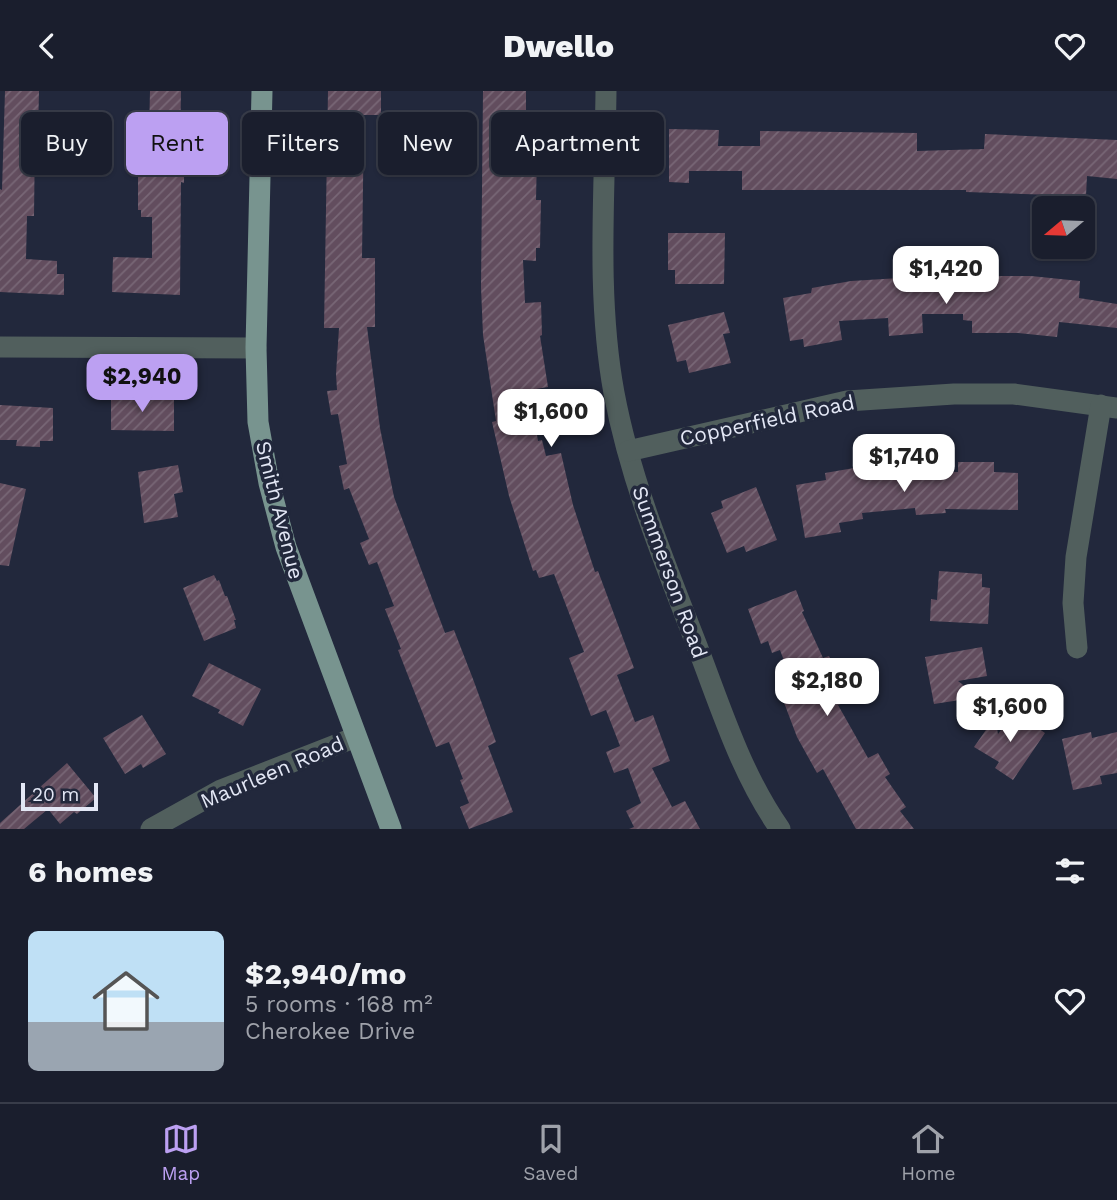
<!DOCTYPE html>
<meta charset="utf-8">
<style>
body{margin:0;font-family:"Work Sans",sans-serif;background:#232735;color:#f1f3f6;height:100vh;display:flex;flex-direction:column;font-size:26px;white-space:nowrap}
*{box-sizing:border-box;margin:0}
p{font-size:23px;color:#9fa2aa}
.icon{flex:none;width:38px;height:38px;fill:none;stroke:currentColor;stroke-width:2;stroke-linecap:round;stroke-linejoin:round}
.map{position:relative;height:738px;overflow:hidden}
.drawer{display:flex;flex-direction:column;background:#1a1e2d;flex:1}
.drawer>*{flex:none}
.guide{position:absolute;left:21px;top:21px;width:700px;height:63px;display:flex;gap:14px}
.needle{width:46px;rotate:251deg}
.controls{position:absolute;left:1032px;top:105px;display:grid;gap:14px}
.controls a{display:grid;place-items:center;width:63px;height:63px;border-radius:10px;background:#1a1e2d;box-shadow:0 2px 5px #0004,0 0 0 2px #383c49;font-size:35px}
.scale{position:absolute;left:21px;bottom:18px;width:77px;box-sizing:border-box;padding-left:7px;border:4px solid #e3e7f5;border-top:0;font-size:19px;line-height:24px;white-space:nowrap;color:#e3e7f5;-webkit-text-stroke:5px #22283c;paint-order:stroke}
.price{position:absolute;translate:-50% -60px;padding:0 16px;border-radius:14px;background:#fff;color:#222;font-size:23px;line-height:46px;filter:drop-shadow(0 2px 4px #0008)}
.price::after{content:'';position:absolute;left:50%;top:42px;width:21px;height:16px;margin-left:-10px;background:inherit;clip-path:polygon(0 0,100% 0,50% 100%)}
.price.on{background:#bca0f2;color:#111}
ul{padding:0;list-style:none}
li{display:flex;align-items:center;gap:21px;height:175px;padding:0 28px}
li span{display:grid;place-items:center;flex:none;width:196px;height:140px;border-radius:10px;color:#555}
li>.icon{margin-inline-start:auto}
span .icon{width:84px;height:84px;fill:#fffc;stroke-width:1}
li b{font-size:30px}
h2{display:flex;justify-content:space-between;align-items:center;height:84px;padding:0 28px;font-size:30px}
.pill{padding:0 24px;border-radius:10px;background:#1a1e2d;box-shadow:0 2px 5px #0004,0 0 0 2px #383c49;font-size:24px;line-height:63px}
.pill.on{background:#bca0f2;color:#111}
header{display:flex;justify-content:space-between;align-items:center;height:91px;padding:0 28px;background:#1a1e2d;font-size:32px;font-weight:800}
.menu{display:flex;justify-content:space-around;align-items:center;height:98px;border-top:2px solid #383c49;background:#1a1e2d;font-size:19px;color:#9fa2aa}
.menu a{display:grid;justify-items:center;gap:4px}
.menu .on{color:#bca0f2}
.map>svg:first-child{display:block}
</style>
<header><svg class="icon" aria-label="back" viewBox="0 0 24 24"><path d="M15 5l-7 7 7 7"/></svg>Dwello<svg class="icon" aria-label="heart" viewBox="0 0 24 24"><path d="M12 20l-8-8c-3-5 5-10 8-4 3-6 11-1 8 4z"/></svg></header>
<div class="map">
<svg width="1117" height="738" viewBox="0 0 1117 738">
<defs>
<pattern id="building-hatch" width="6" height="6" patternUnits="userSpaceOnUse" patternTransform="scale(1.75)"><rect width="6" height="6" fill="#624d5e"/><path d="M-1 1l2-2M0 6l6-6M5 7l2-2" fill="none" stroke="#786776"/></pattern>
</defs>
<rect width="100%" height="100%" fill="#22283c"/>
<!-- building -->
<g fill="url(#building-hatch)">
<path d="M 5,0 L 39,0 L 38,43 L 35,43 L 34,125 L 27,125 L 26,168 L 57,170 L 57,183 L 64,183 L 64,204 L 0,201 L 0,98 L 2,99 Z"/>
<path d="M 150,0 L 181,0 L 180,59 L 184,59 L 184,92 L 181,91 L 180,204 L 112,201 L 113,166 L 152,167 L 152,126 L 141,126 L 141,119 L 138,119 L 138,82 L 148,81 Z"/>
<path d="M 328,0 L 381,0 L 381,24 L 364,24 L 362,167 L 375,167 L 375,236 L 367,236 L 380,337 L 394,406 L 445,542 L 454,539 L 473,588 L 496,651 L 488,655 L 513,721 L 469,738 L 460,716 L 469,712 L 460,689 L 463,688 L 449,651 L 436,656 L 398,559 L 401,558 L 385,518 L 394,515 L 377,471 L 369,474 L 360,452 L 369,448 L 349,397 L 344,399 L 339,375 L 347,373 L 338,323 L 331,324 L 327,300 L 337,299 L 336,283 L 339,237 L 324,237 Z"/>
<path d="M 483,0 L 526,0 L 526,31 L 541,31 L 541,64 L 537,64 L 536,109 L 541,109 L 540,157 L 536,157 L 536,170 L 523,169 L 525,212 L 541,211 L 542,244 L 540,245 L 548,296 L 530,299 L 538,350 L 542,349 L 546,365 L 561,362 L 573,414 L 595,481 L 598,480 L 634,577 L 617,584 L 635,631 L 653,624 L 670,670 L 652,677 L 672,716 L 685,710 L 700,738 L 629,738 L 634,736 L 626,720 L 641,712 L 628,677 L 614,682 L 606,661 L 620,655 L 606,619 L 591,625 L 569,567 L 584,561 L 554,483 L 539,487 L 536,479 L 533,480 L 509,405 L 492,331 L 496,330 L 483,244 L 481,196 Z"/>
<path d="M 669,38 L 719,39 L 718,55 L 760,55 L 760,40 L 917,42 L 917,60 L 984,58 L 985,43 L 1117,49 L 1117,88 L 1087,85 L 1086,105 L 966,101 L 966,99 L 742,99 L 742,80 L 689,80 L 689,92 L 669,91 Z"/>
<path d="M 668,142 L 725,142 L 724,193 L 675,193 L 675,179 L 668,179 Z"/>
<path d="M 932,185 L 1031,185 L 1080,190 L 1079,207 L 1117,213 L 1117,237 L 1059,231 L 1057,246 L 1018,242 L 972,242 L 972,230 L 963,229 L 963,223 L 922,223 L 923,242 L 889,245 L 888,227 L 839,230 L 842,249 L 804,256 L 803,248 L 790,250 L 783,207 L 811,202 L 812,197 L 851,190 Z"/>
<path d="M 724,221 L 730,242 L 723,243 L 731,272 L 689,282 L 686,269 L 677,271 L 668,234 Z"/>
<path d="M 111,305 L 174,307 L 174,340 L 111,339 Z"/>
<path d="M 0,314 L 53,317 L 53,350 L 40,350 L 40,356 L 16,355 L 17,349 L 0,349 Z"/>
<path d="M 935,370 L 936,381 L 958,381 L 958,371 L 994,371 L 994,381 L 1018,382 L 1018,419 L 945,418 L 946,422 L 916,424 L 915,417 L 862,422 L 863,428 L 839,432 L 841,441 L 805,447 L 796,394 L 826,389 L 825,382 L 854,377 L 855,383 L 913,378 L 912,372 Z"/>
<path d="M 178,374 L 183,401 L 174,403 L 178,426 L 144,432 L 138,381 Z"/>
<path d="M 0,392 L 26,398 L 9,475 L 0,474 Z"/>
<path d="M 756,396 L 777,449 L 746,461 L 744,455 L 727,462 L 711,422 L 723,417 L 721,410 Z"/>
<path d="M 939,480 L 982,483 L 982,496 L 990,497 L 988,533 L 930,530 L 931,508 L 937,509 Z"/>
<path d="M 214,484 L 217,490 L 219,489 L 225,505 L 227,505 L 236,529 L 234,529 L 236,537 L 204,550 L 183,497 Z"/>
<path d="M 796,499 L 804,520 L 802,521 L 823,567 L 829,565 L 836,582 L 846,611 L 838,614 L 868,667 L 878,662 L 890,683 L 885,686 L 906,716 L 900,720 L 914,738 L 856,738 L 823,678 L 817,682 L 797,646 L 780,601 L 794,596 L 780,559 L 772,562 L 768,550 L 761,553 L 748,518 Z"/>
<path d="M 982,556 L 987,585 L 958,590 L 979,606 L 934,613 L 925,566 Z"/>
<path d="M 209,572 L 261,598 L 243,635 L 218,622 L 220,619 L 192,605 Z"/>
<path d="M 1015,621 L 1045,642 L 1013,689 L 995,677 L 999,671 L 974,656 L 995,626 L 998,643 Z"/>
<path d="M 142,624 L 166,663 L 143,677 L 141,673 L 125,683 L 103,647 Z"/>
<path d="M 1091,641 L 1092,647 L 1117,641 L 1117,682 L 1100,685 L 1102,693 L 1073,699 L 1062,648 Z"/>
<path d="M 67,672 L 96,707 L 77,723 L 74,721 L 60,733 L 48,718 L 24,738 L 0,738 L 0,732 Z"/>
</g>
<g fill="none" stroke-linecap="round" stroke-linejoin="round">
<!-- minor -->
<g stroke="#515f5d" stroke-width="21">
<path d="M 606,0 C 605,100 596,204 614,302 C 631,392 666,475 699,560 C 722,620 742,684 780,738"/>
<path d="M 0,256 L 256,257"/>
<path d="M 628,360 L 847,310 L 954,303 L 1014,303 L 1117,317"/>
<path d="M 1077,557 L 1073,512 L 1076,466 L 1101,314"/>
<path d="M 151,738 L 221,699 L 356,646"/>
</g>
<!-- major -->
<path stroke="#78948f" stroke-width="21" d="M 262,0 L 256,257 L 258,331 L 269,392 L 286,456 L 391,738"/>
</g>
<g text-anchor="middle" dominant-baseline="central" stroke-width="7" stroke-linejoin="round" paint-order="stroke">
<!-- street labels -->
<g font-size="21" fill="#e3e7f5" stroke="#22283c">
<text transform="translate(767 329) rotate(-12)">Copperfield Road</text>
<text transform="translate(280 419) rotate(76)">Smith Avenue</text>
<text transform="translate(670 481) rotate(70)">Summerson Road</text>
<text transform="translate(272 681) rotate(-23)">Maurleen Road</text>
</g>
</g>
</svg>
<div class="controls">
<a><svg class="needle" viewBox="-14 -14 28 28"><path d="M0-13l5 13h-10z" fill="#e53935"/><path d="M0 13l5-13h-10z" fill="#9fa2aa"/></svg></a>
</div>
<div class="scale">20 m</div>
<b class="price" style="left:946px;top:215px">$1,420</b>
<b class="price on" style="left:142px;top:323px">$2,940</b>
<b class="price" style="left:551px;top:358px">$1,600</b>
<b class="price" style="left:904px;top:403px">$1,740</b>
<b class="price" style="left:827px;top:627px">$2,180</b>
<b class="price" style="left:1010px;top:653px">$1,600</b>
<div class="guide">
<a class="pill">Buy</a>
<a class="pill on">Rent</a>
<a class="pill">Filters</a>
<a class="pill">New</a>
<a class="pill">Apartment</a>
</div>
</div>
<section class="drawer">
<h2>6 homes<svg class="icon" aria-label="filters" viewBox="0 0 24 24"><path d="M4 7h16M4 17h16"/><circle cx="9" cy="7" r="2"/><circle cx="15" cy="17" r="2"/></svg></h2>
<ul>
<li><span style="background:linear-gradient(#bfe0f5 65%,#9aa5b1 0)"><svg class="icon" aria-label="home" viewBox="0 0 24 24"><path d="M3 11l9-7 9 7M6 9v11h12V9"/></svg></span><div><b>$2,940/mo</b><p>5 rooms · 168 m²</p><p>Cherokee Drive</p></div><svg class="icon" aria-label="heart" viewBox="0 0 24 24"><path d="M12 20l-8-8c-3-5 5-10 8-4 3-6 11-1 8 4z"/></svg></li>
</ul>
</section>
<nav class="menu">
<a class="on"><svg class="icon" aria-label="map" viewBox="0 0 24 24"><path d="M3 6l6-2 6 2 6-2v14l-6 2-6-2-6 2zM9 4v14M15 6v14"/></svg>Map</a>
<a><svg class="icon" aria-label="saved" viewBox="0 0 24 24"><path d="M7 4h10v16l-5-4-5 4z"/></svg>Saved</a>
<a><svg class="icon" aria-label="home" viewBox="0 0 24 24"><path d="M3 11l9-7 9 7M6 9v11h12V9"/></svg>Home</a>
</nav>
